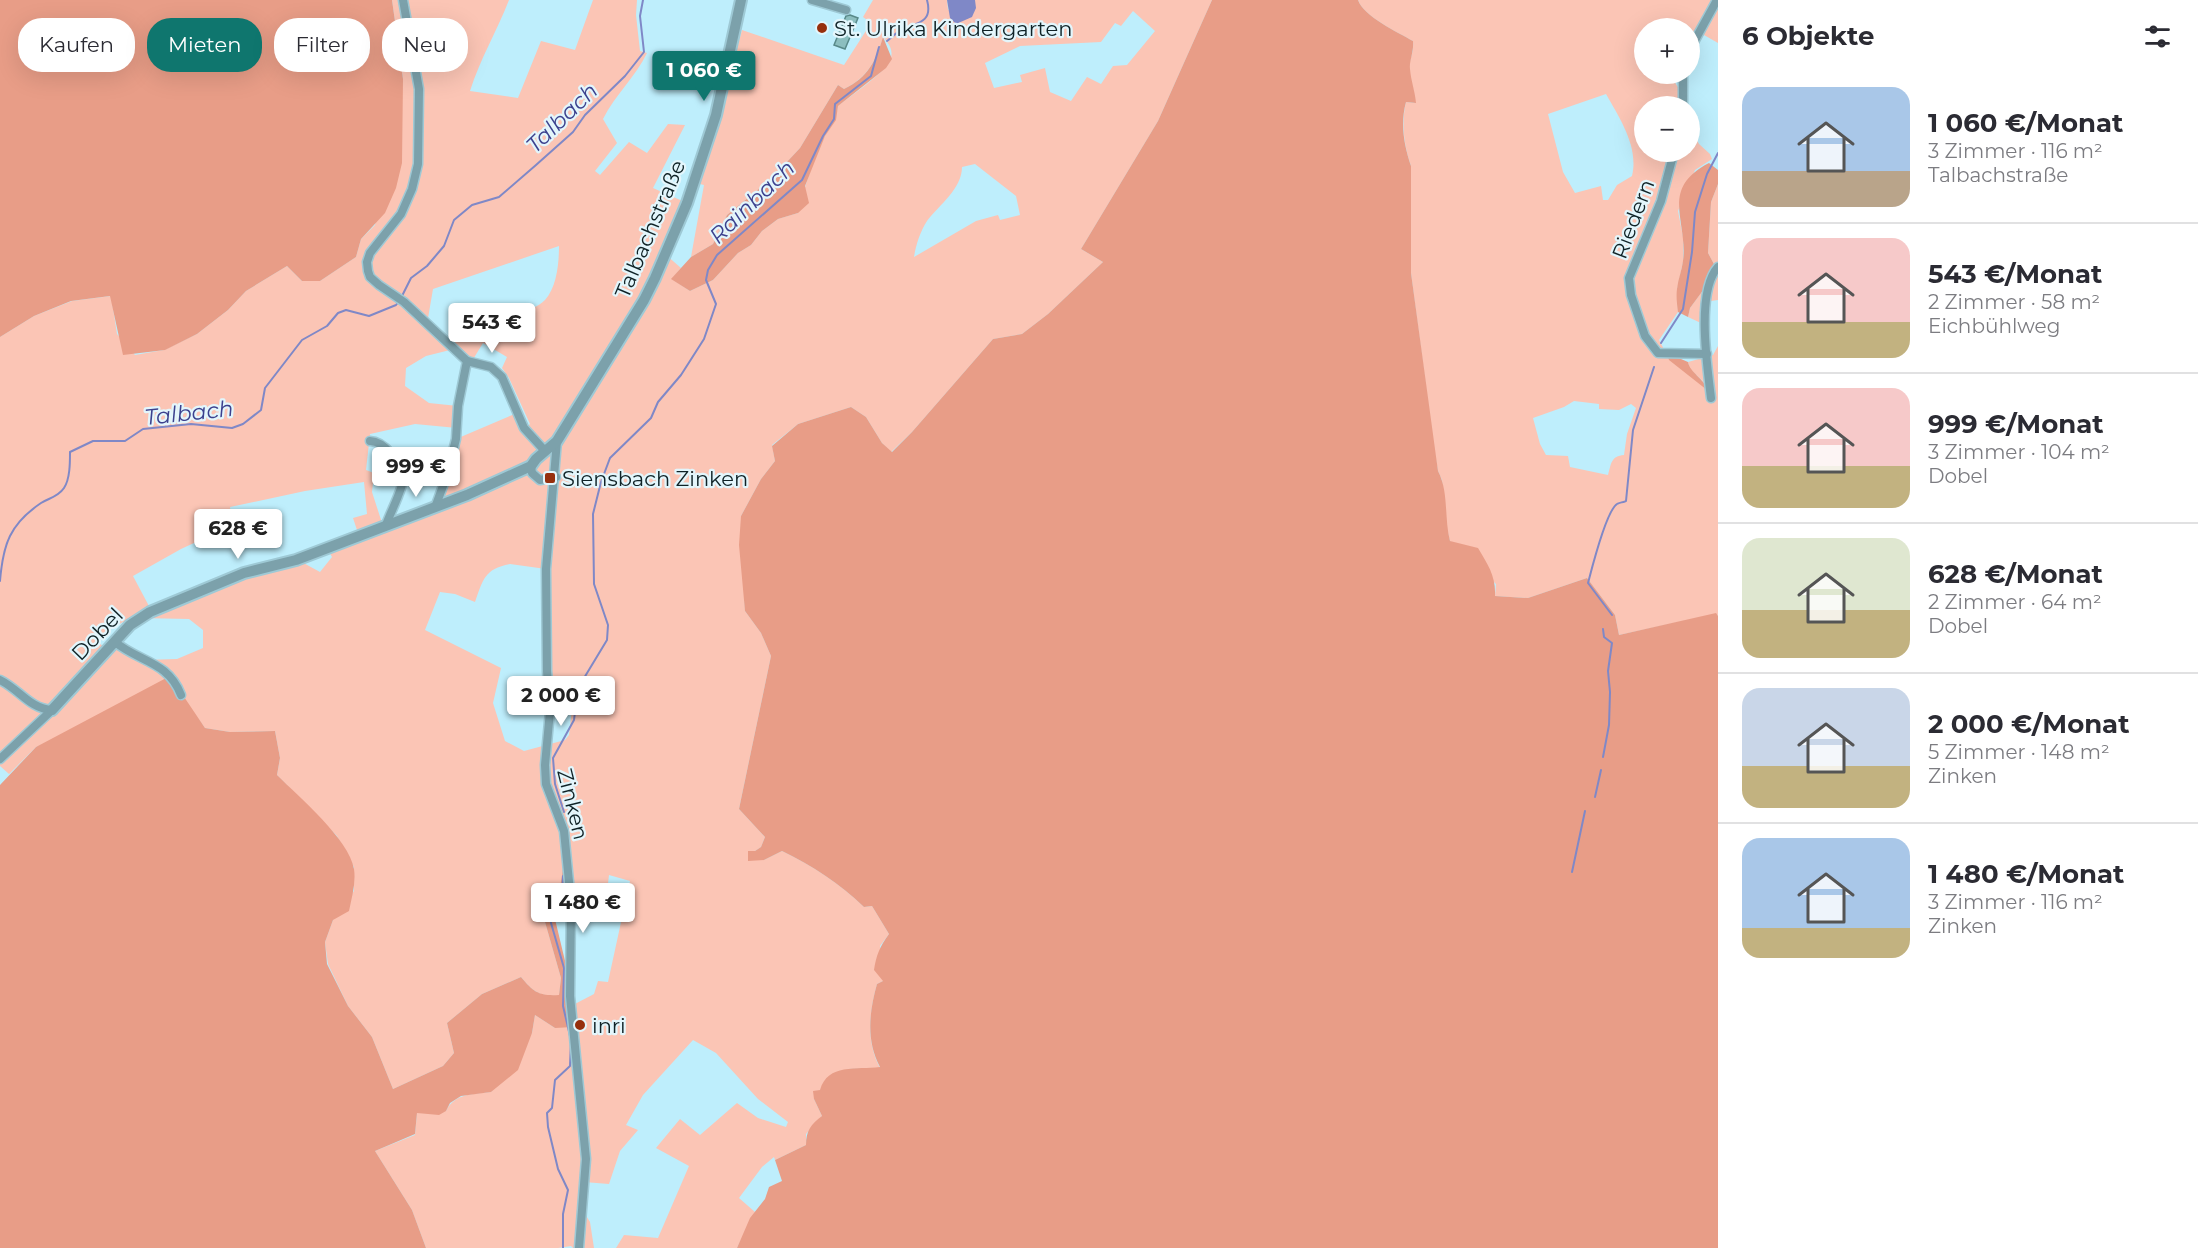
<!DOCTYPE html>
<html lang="de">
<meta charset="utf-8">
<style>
body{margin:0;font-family:Montserrat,sans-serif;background:#f2f2f3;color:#2b2b33;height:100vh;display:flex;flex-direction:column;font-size:22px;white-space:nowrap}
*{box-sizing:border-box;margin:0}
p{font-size:20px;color:#7c7c81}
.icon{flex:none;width:33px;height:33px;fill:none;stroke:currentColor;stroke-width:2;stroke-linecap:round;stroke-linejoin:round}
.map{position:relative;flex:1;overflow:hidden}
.sheet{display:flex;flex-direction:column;background:#fff;width:480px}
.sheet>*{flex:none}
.top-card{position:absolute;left:18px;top:18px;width:570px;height:54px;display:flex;gap:12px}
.tools{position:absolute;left:1634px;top:18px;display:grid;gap:12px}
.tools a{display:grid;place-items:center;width:66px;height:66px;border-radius:50%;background:#fff;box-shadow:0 6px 24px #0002;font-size:30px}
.price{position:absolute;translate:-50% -51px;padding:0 14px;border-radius:6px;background:#fff;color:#222;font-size:20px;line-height:39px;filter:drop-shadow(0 2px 3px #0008)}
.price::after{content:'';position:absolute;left:50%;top:36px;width:18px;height:14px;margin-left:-9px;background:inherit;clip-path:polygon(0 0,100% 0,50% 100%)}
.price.on{background:#0f766e;color:#fff}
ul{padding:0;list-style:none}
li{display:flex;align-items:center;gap:18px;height:150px;padding:0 24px}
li+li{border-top:2px solid #e1e1e2}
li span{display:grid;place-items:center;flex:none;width:168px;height:120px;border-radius:18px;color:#555}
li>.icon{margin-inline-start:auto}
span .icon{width:72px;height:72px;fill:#fffc;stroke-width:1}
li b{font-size:26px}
h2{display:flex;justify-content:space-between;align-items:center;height:72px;padding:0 24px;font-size:26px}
.pill{padding:0 21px;border-radius:24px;background:#fff;box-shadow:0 6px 24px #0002;font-size:21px;line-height:54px}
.pill.on{background:#0f766e;color:#fff}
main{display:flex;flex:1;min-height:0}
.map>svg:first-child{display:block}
</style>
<main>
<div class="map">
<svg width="1718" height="1248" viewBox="0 0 1718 1248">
<rect width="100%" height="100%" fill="#beeefc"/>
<!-- green -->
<g fill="#fbc5b5" fill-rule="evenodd">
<path d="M 392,0 L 509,0 C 497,31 480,59 470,91 L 518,98 L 541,41 L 575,50 L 593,0 L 637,0 L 636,15 L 640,51 L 647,53 C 636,76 615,95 603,119 L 617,143 L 595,171 L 600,175 L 629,142 L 647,153 L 668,124 L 685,125 L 653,188 L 687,203 L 665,254 L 681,268 L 672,279 L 690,291 L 713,280 L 738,253 L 751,245 L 762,231 L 778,219 L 798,213 C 804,188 813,160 825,136 C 831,124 836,121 838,106 C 848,98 890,69 891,58 C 893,49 889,44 883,37 C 876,61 867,78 844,89 L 838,85 L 800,148 L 771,179 L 727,215 L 713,244 L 691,257 L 704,185 L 696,183 L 711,144 L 742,30 L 844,65 L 871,23 L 863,17 L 873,0 L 947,0 L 948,10 L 975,2 L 975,0 L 1212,0 L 1158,121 L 1081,249 L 1103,262 L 1048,314 L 1022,334 L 993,339 L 912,432 L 891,452 L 882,443 L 866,417 L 851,407 L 798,424 L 772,445 L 775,461 L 761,479 L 741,516 L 745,611 L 761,633 L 771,656 L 739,809 L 765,837 L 761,847 L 755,851 L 764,860 L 782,851 C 813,866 839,883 864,907 L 872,906 L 889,934 L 880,946 L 883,981 L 877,984 C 869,1012 866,1042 880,1068 L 848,1069 L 820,1090 L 814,1099 L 822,1116 L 806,1134 L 806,1145 L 775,1160 L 774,1157 L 762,1167 L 739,1198 L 755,1212 L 737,1248 L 616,1248 L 624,1235 L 658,1238 L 689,1166 L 656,1148 L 680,1119 L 700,1135 L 737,1103 L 758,1118 L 786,1127 L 788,1122 L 758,1099 L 716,1053 L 693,1040 L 643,1095 L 626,1125 L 638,1130 L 620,1151 L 609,1184 L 584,1182 L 582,1209 L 590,1222 L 594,1248 L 573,1248 L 571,1246 L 558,1248 L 426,1248 L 412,1210 L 375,1151 L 415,1135 L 417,1113 L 446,1111 C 455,1093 474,1094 491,1092 L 532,1033 L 535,1015 L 555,1028 L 571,1006 L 594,994 L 598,981 L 608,982 L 630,881 L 609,875 L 605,909 L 571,902 L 563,869 L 562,885 L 559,894 L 552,902 L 545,922 L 561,978 L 559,996 C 540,996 534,993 521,977 L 482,994 L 447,1023 L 454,1053 L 443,1066 L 393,1089 L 372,1037 L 348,1006 L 328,964 L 325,942 L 333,920 L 354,891 L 354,867 L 337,836 L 277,775 L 280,758 L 275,731 L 230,732 L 205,728 L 181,695 L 36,747 L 9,774 L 0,766 L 0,337 L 34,316 L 72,301 L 111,296 L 117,334 L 135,355 L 164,350 L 197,334 L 228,310 L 246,291 L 287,266 L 302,281 L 320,281 L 356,257 L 361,239 L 375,225 L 403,79 ZM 1133,11 L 1155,31 L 1127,65 L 1113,66 L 1101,84 L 1087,77 L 1071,101 L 1050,92 L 1045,68 L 1020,75 L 1022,82 L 994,88 L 985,63 L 1020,46 L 1101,42 L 1115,23 L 1121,26 ZM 975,164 L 1016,196 L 1020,215 L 1000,220 L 998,215 L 976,221 L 914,257 C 916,245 920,232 927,221 C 939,205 962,189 962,167 ZM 559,246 C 559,262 557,287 545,300 C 531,315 466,331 444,339 L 427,324 L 433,289 ZM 483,343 L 507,357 L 502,368 L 509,378 L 530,424 L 525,428 L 517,413 L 456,439 L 436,505 L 383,526 L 372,492 L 374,473 L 366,470 L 370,434 L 415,424 L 457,428 L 458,406 L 429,403 L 405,386 L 406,368 L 426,356 L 454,349 L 472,361 ZM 364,482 L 367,514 L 353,518 L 358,533 C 289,559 216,575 150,608 L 133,576 L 181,549 L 233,525 L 230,507 L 305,491 ZM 327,548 L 332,557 L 320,572 L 298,560 ZM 510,564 L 546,569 L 550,707 L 572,709 L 569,735 L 565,740 L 524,751 L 505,741 L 493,703 L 501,668 L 425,630 L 440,592 L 455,594 L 475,602 C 483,580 484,569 510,564 ZM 140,618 L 189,619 L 203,630 L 203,648 L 177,659 L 144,660 L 112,643 L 106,649 L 97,641 L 108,631 L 123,622 L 127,628 Z"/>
<path d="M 1358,0 L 1718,0 L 1718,43 L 1697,31 L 1689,48 L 1689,28 L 1644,28 L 1644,74 L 1669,74 L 1680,90 L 1680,106 L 1644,106 L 1644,152 L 1689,152 L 1689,126 L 1699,144 L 1710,154 L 1712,159 L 1695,170 L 1678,211 L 1683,237 L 1683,262 L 1677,290 L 1678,312 L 1659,340 L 1668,357 L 1706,384 L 1690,369 L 1688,362 L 1713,355 L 1718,346 L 1718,616 L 1716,614 L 1619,635 L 1615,615 L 1587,578 L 1528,598 L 1495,596 L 1496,584 L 1450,541 L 1445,521 L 1442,480 L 1438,471 L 1434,448 L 1411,273 L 1411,166 C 1404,145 1401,124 1406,102 L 1415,103 C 1415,91 1409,76 1409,67 C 1410,57 1414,53 1413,41 C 1399,33 1363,16 1358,0 ZM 1606,94 C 1620,119 1639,147 1632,176 L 1617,185 L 1608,200 L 1603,200 L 1601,186 L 1575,193 L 1563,172 L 1548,114 ZM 1574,401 L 1599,404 L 1599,409 L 1619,410 L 1631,404 L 1636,408 L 1627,434 L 1624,455 C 1611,456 1611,464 1608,475 L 1570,467 L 1568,456 L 1546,455 L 1540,444 L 1533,418 L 1564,407 Z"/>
<path d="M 1718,184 L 1718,300 L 1703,302 L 1703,324 L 1688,317 L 1690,308 L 1704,289 L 1715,266 L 1708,253 L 1711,202 Z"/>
</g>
<!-- forest -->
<g fill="#e89d87">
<path d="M 0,0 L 392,0 L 403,79 L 402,163 L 396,188 L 385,213 L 361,239 L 356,257 L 320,281 L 302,281 L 287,266 L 246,291 L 228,310 L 197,334 L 165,350 L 123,355 L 110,296 L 71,301 L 34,316 L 0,337 Z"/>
<path d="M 1212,0 L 1358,0 C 1363,16 1399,33 1413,41 C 1414,52 1409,61 1410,69 C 1411,81 1415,91 1416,103 L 1406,102 C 1400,124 1404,145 1411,166 L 1411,273 L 1438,471 C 1449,492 1444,518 1450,541 L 1478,548 C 1488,565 1496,576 1495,596 L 1528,598 L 1587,578 L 1615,615 L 1619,635 L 1716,613 L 1718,616 L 1718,1248 L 737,1248 L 750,1218 L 765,1199 L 769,1187 L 782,1181 L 775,1160 L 806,1145 C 806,1131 811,1124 822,1116 L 814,1099 L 813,1091 L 820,1090 C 828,1063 856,1070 880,1067 C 866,1041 869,1012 877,984 L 883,981 L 874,970 C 876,956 880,946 889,934 L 872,906 L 864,907 C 839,883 813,866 782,851 L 764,860 L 748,861 L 748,851 L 755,851 L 761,847 L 765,837 L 739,809 L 771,656 L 761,633 L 745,611 L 739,545 L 741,516 L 761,479 L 775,461 L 772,446 L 798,424 L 851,407 L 866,417 L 882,443 L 892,452 L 912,432 L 993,339 L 1022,334 L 1048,314 L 1103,262 L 1081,249 L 1158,121 Z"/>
<path d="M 883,37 L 892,59 L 886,68 L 838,106 L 836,120 L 825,136 L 805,186 L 809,203 L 798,213 L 778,219 L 762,231 L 751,245 L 738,253 L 713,280 L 690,291 L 671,279 L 691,257 L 713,244 L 727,215 L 771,179 L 800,148 L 838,85 L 844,89 C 868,78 876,60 883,37 Z"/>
<path d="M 1709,163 L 1718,170 L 1718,184 L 1711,202 L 1708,253 L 1715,266 L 1704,289 L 1690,308 L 1688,317 L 1678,312 C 1677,304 1676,296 1677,289 C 1678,279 1682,270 1683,261 C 1688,220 1659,189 1709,163 Z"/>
<path d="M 1674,356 L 1688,362 C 1690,373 1704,378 1707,390 L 1669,360 L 1668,357 Z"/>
<path d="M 170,676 L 205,728 L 230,732 L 275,731 L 280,758 L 277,775 C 299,797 349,839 354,869 C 356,883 352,897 349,911 L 333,920 L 325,942 L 327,964 L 348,1006 L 372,1037 L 393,1089 L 443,1066 L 454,1053 L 447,1023 L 482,994 L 521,977 C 534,993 540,996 559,995 L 561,978 L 545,922 L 552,902 L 559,894 L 563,869 L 568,862 L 571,902 L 562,902 L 557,905 L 554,915 L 566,965 L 570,966 L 573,1027 L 555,1028 L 535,1015 L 532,1033 L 518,1070 L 491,1092 L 461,1096 L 450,1103 L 446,1111 L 439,1115 L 417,1113 L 415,1134 L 375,1151 L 412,1210 L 426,1248 L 0,1248 L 0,785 L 36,747 Z"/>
</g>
<!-- water -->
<path fill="#7f88c7" d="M 947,0 L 975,0 L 976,8 L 972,17 L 956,24 L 950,18 Z"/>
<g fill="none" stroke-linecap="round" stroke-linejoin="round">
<!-- stream -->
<g stroke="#7f88c7" stroke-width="2">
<path d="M 887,41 C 892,37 897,32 903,29 C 918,23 933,22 927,0"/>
<path d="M 402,296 L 411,278 L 427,266 L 444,246 L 454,220 L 472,205 L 499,197 L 536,165 L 573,132 L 585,115 L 625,76 L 644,52 L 640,16 L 643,0"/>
<path d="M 1661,343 L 1683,309 L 1692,252 L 1695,212 L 1707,174 L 1718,153"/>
<path d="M 0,581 C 3,544 10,524 41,503 C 49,498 58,497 64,488 C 70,479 70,463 70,452 L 93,441 L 125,441 L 143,429 L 191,424 L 232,428 L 243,424 L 261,410 L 265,388 L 302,340 L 327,326 L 338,313 L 346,310 L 369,316 L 396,305 L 399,301"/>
<path d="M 1612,615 L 1588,583 C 1592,568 1606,511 1617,504 C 1617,503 1625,502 1626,501 L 1633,430 L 1654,367"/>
<path d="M 1603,757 L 1609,725 L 1610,692 L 1608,671 L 1612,643 L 1604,637 L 1603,629"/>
<path d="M 1595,797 L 1601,770"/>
<path d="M 564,812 L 555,784 L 553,758 L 574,720 L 578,688 L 607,640 L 608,625 L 594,584 L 593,514 L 601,482 L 610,458 L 651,418 L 658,402 L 681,375 L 704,339 L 716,304 L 706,280 L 708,270 L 717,255 L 802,180 L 823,136 L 834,119 L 835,104 L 871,76 L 879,47"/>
<path d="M 1572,872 L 1585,811"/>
<path d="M 563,876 L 562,897 L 554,905 L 551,912 L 551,923 L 564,968 L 563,1006 L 570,1036"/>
<path d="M 563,1248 L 563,1214 L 568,1190 L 558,1169 L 548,1127 L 547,1113 L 552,1108 L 555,1080 L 570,1066 L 571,1041"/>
</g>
</g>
<!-- building -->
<path fill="#8cbebf" stroke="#588989" stroke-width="1.5" d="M 850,15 L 858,18 L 845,49 L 834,45 L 846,16 Z"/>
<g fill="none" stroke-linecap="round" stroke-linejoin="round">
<defs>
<g id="minor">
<path d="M 403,0 L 419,89 L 418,164 L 412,189 L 401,214 L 370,253 L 367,262 L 368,271 L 370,277 L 379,285 L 404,302 L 467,361 L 491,367 L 502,377 L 524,428 L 545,451"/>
<path d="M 812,0 L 846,10"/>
<path d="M 1689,51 L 1717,0"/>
<path d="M 1683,106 L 1683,74"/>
<path d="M 1674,152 L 1661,201 L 1629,278 L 1631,295 L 1645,336 L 1658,353 L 1707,354"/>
<path d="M 1711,398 C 1707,365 1696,291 1718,267"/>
<path d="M 370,441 C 384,441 403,464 403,479 C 403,489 390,513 386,525"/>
<path d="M 557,441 L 546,569 L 547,671 L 550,711 L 545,765 L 546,784 L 564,831 L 571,902 L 570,996 L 586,1159 L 579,1248"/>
<path d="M 531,466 L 532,473 L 540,480 L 556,477"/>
<path d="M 436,505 L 447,475 L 456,439 L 458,406 L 467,361"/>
<path d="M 115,642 C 139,662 168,661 181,695"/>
<path d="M 0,680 C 19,689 30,709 52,710"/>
<path d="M 0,759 L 52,710"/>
</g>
<path id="tertiary" d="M 52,710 L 130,625 L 150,612 L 244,573 L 296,560 L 467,495 L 531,466 L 536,459 L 557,441 L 644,300 L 655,278 L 687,203 L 716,115 L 741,0"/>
</defs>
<!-- minor casing -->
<use href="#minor" stroke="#9ec9d5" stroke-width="11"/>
<!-- tertiary casing -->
<use href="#tertiary" stroke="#9ec9d5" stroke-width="14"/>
<!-- minor -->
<use href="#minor" stroke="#7ca1ab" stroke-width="8"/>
<!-- tertiary -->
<use href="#tertiary" stroke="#7ca1ab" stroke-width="10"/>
</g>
<!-- markers -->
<g fill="#962f0d" stroke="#e3f6fc" stroke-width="2">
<circle cx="822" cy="28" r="6"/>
<rect x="544" y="472" width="12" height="12" rx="3"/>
<circle cx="580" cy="1025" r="6"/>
</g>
<g text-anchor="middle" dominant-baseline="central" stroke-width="4.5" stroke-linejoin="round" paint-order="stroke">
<!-- poi labels -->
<g font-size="21" fill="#0f2226" stroke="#e3f6fc" text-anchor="start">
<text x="834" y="28">St. Ulrika Kindergarten</text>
<text x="562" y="478">Siensbach Zinken</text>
<text x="592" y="1025">inri</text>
</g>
<!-- street labels -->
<g font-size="21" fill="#0f2226" stroke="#e3f6fc">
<text transform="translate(1633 219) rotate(-69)">Riedern</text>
<text transform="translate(650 229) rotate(-67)">Talbachstraße</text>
<text transform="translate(97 634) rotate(-46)">Dobel</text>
<text transform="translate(573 804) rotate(76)">Zinken</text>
</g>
<!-- water labels -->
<g font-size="22" font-style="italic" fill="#3c418e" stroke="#e3f6fc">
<text transform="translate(562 118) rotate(-44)">Talbach</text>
<text transform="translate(752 202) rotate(-44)">Rainbach</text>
<text transform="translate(189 413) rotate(-6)">Talbach</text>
</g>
</g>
</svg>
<div class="tools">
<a>+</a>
<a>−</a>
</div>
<b class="price on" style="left:704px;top:102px">1 060 €</b>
<b class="price" style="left:492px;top:354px">543 €</b>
<b class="price" style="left:416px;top:498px">999 €</b>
<b class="price" style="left:238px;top:560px">628 €</b>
<b class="price" style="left:561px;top:727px">2 000 €</b>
<b class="price" style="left:583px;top:934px">1 480 €</b>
<div class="top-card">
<a class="pill">Kaufen</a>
<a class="pill on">Mieten</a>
<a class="pill">Filter</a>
<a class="pill">Neu</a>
</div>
</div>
<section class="sheet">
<h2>6 Objekte<svg class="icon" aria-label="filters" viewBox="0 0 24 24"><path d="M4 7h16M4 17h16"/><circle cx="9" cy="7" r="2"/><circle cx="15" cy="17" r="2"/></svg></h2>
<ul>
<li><span style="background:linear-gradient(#a9c7e8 70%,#b9a48a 0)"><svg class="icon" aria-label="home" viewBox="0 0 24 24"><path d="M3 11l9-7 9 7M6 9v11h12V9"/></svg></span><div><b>1 060 €/Monat</b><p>3 Zimmer · 116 m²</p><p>Talbachstraße</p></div></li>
<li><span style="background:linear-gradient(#f6c9c9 70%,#c2b280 0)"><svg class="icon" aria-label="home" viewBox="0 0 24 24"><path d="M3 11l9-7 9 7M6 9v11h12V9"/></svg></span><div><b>543 €/Monat</b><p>2 Zimmer · 58 m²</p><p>Eichbühlweg</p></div></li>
<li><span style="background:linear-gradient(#f6c9c9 65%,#c2b280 0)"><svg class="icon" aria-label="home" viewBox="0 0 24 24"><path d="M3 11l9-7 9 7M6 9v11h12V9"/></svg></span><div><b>999 €/Monat</b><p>3 Zimmer · 104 m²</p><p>Dobel</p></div></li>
<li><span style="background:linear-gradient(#dfe7d0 60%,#c2b280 0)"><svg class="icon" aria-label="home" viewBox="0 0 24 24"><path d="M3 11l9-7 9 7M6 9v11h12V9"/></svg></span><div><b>628 €/Monat</b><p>2 Zimmer · 64 m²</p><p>Dobel</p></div></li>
<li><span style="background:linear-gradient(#c9d6e8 65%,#c2b280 0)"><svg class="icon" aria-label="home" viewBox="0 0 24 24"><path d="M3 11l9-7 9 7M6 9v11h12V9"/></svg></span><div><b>2 000 €/Monat</b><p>5 Zimmer · 148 m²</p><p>Zinken</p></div></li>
<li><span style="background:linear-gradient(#a9c7e8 75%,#c2b280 0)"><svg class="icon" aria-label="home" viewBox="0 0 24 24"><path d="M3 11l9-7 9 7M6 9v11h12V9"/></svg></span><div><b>1 480 €/Monat</b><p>3 Zimmer · 116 m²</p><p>Zinken</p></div></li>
</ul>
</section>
</main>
